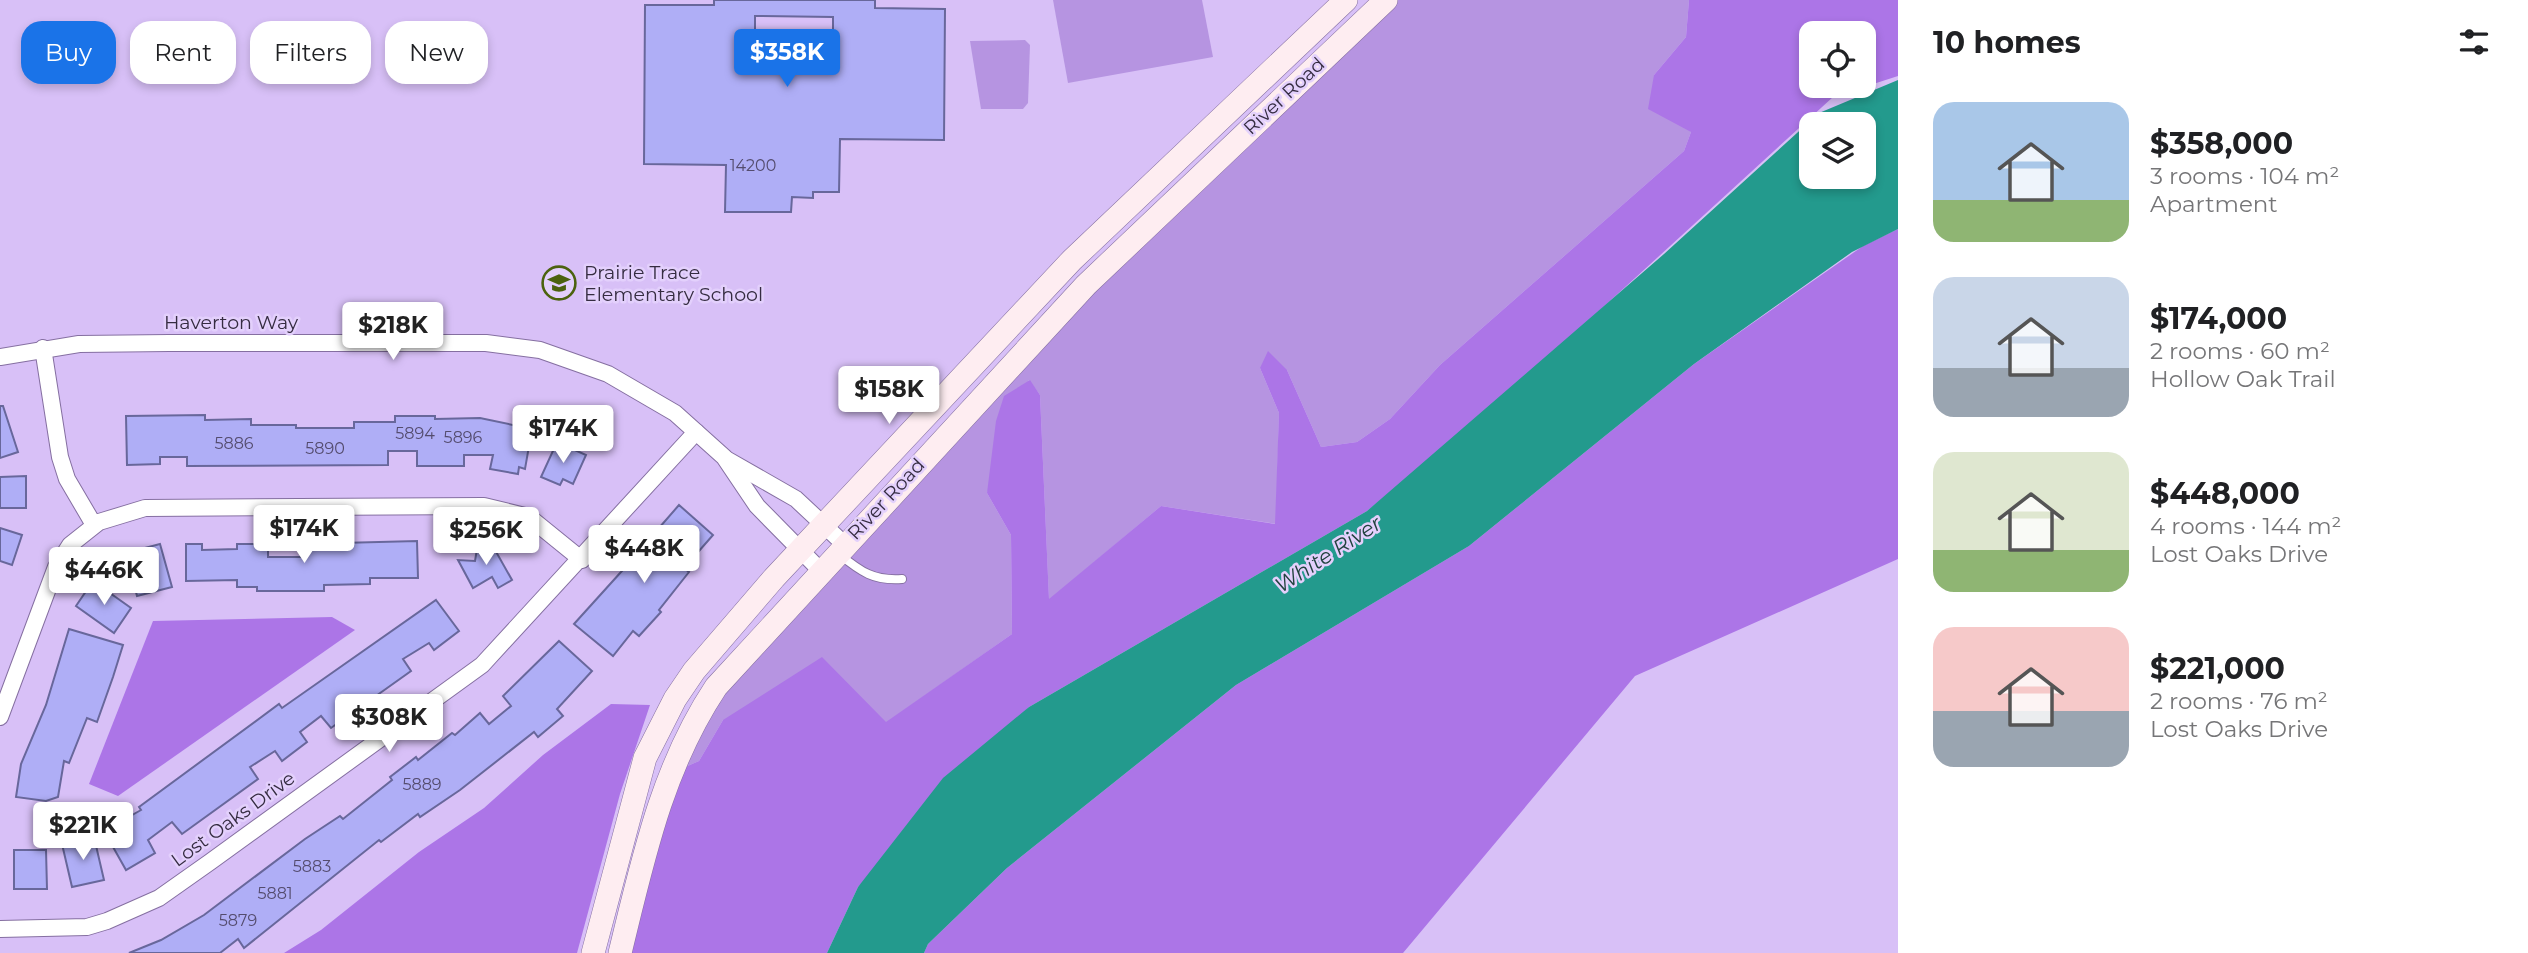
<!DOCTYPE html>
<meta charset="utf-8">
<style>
body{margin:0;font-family:Montserrat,sans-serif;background:#f2f2f2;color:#202124;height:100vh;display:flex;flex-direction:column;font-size:26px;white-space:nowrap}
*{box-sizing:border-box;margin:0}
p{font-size:23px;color:#757577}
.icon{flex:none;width:38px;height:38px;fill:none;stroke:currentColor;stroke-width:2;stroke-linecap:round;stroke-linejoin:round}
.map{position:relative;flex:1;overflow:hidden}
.sheet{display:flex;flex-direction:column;background:#fff;width:630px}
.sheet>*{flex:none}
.hud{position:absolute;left:21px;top:21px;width:665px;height:63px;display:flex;gap:14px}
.controls{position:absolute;left:1799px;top:21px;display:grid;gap:14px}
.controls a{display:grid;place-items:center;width:77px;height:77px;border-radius:14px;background:#fff;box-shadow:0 4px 10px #0003;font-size:35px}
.price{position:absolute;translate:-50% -60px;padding:0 16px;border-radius:7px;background:#fff;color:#222;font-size:23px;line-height:46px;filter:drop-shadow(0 2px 4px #0008)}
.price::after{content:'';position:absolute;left:50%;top:42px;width:21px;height:16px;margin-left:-10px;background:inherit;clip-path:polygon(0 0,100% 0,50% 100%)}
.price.current{background:#1a73e8;color:#fff}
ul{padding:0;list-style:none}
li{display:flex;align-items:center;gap:21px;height:175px;padding:0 35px}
li span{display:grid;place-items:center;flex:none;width:196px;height:140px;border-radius:21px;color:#555}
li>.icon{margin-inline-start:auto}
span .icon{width:84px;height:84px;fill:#fffc;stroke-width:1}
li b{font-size:30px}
h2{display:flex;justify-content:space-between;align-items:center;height:84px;padding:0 35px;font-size:30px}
.tag{padding:0 24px;border-radius:21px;background:#fff;box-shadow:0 4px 10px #0003;font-size:24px;line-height:63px}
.tag.current{background:#1a73e8;color:#fff}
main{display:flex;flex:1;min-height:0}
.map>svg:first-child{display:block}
</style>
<main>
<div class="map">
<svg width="1898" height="953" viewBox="0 0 1898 953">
<rect width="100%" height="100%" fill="#d8c0f7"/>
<!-- green -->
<g fill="#b694e1">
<path d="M 1053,0 L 1202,0 L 1213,57 L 1068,83 Z"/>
<path d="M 1384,0 L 1689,0 L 1686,37 L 1654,75 L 1691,132 L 1684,151 L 1440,365 L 1390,419 L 1357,442 L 1321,447 L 1287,370 L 1260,368 L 1279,413 L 1276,524 L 1161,506 L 1049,600 L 1040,395 L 1029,380 L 987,493 L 1011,535 L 1012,634 L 886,723 L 723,720 L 699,761 L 669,774 L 699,712 L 832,557 Z"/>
<path d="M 1025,40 L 1030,45 L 1028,103 L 1023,109 L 981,109 L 970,41 Z"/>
</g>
<!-- forest -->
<g fill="#ac75e7" fill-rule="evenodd">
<path d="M 1689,0 L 1898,0 L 1898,76 L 1833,97 L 1482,418 L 1367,511 L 1029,707 L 858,887 L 827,953 L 625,953 L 669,774 L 699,761 L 723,720 L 822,657 L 886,722 L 1012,634 L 1011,535 L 987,493 L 996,421 L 1004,396 L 1030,380 L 1040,395 L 1049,599 L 1161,506 L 1275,524 L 1279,413 L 1260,368 L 1268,351 L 1287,370 L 1321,447 L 1357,442 L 1390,419 L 1440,365 L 1684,151 L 1691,132 L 1648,109 L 1654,75 L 1686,37 ZM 1811,33 L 1864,33 L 1864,86 L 1811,86 Z"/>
<path d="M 1898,229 L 1898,559 L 1635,676 L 1403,953 L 924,953 L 928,944 L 1007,868 L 1236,685 L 1469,546 L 1694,364 L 1863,246 Z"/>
<path d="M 332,617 L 355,630 L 118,796 L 89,784 L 153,621 Z"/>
<path d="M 611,704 L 650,705 L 620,794 L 577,953 L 284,953 L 321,930 L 419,852 L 484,808 L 543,755 Z"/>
</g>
<!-- water -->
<path fill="#239a8d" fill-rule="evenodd" d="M 1898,80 L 1898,229 L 1852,252 L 1694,364 L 1469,546 L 1236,685 L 1007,868 L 928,944 L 924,953 L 827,953 L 858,887 L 943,778 L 1029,707 L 1367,511 L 1664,254 L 1819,113 ZM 1811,124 L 1864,124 L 1864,177 L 1811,177 Z"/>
<!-- building -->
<g fill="#afaef6" stroke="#68679b" stroke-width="2" fill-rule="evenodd">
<path d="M 714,0 L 875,0 L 875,8 L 945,9 L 944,140 L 840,139 L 839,192 L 813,192 L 813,198 L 792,197 L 791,212 L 725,212 L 726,165 L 644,164 L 645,5 L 714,5 ZM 755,16 L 833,17 L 833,39 L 807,65 L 781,65 L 755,38 Z"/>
<path d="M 0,406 L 3,406 L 18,452 L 0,458 Z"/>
<path d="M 205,415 L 205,420 L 251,419 L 251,425 L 296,425 L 296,428 L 354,428 L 354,422 L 395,422 L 395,416 L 435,416 L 435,419 L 480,418 L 532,429 L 525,469 L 519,467 L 518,474 L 490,469 L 493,455 L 464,455 L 464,466 L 417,466 L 417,451 L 388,451 L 388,465 L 187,466 L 187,457 L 160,457 L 160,464 L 127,465 L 126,416 Z"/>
<path d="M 557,442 L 586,455 L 573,484 L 563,479 L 560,485 L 541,477 Z"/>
<path d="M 26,476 L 26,508 L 0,508 L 0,477 Z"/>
<path d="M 679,505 L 713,535 L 684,568 L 689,572 L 659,610 L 661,612 L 639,636 L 633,631 L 613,656 L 574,624 L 640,551 L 651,560 L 669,537 L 659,528 Z"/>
<path d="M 0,528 L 22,535 L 12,565 L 0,561 Z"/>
<path d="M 417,541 L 418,578 L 370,578 L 370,584 L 324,585 L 324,591 L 257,591 L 257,587 L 237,587 L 237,580 L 186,581 L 186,544 L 202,544 L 202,550 L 237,549 L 237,544 L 268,544 L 268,557 L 302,557 L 302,544 Z"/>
<path d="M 490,541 L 512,580 L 498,588 L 492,577 L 473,588 L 458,560 L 475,561 L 477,549 Z"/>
<path d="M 160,544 L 172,587 L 137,596 L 126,553 Z"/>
<path d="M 93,581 L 131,608 L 114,633 L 76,606 Z"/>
<path d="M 436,600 L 459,631 L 434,650 L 429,643 L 403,659 L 411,671 L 331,728 L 321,716 L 300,732 L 307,742 L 282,761 L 275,751 L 250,767 L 258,779 L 182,834 L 172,822 L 148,840 L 155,853 L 126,870 L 104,831 L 141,810 L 139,807 L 279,704 L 282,708 Z"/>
<path d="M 69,629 L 123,645 L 113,677 L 97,722 L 87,718 L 69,763 L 64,761 L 58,797 L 46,801 L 16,797 L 21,764 L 46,705 Z"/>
<path d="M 559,641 L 592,671 L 557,709 L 563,716 L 538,737 L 534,732 L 460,790 L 420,817 L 418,814 L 381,842 L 379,840 L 244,948 L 238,939 L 220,953 L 129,953 L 161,940 L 204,915 L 305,839 L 340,816 L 343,819 L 392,780 L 390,777 L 416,757 L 418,760 L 452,733 L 455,735 L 480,713 L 489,724 L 511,706 L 503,696 Z"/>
<path d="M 94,837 L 104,880 L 72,887 L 62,844 Z"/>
<path d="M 14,850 L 46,850 L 47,889 L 14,889 Z"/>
</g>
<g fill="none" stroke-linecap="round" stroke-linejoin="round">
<defs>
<path id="lane" d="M 839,554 C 861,572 874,581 902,579"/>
<g id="street">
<path d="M 43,348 L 60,457 L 67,479 L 94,525"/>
<path d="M 0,357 L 79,344 L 169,343 L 486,343 L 540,350 L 608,374 L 675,413 L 724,457 L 757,506 L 820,570"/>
<path d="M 726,459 L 796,499 L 844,544"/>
<path d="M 0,717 L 56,567 L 70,545 L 99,522 L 145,508 L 484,506 L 529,517 L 582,560"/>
<path d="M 0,929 L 87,927 L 107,921 L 159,898 L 210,862 L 482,665 L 696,432"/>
</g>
<g id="secondary">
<path d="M 593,953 L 645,758 L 675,699 L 694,671 L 774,578 L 1072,260 L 1346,0"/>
<path d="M 620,953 C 643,859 662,768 716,687 L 1086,285 L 1386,0"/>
</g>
</defs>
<!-- lane casing -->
<use href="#lane" stroke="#856fa1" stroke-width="10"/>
<!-- street casing -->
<use href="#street" stroke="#856fa1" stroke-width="18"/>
<!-- secondary casing -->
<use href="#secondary" stroke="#856fa1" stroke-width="24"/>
<!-- lane -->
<use href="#lane" stroke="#fff" stroke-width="8"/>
<!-- street -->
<use href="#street" stroke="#fff" stroke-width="16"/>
<!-- secondary -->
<use href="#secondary" stroke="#feedf1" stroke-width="23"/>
</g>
<!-- icons -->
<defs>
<symbol id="school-ring" viewBox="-11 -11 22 22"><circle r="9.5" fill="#e3d0fc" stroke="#4c620f" stroke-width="1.5"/><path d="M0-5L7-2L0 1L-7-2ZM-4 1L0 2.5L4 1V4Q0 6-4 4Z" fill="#4c620f"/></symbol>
</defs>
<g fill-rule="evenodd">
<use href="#school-ring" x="540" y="264" width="38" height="38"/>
</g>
<g text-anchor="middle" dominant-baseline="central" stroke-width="5" stroke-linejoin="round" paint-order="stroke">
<!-- number labels -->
<g font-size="16" fill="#544c6e">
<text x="753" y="165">14200</text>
<text x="415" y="433">5894</text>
<text x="463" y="437">5896</text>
<text x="234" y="443">5886</text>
<text x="325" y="448">5890</text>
<text x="422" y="784">5889</text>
<text x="312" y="866">5883</text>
<text x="275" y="893">5881</text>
<text x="238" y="920">5879</text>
</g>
<!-- street labels -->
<g font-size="19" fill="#352c41" stroke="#e3d0fc">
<text transform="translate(1284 96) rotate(-43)">River Road</text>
<text x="231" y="322">Haverton Way</text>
<text transform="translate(886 499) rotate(-47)">River Road</text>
<text transform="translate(233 819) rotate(-36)">Lost Oaks Drive</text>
</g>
<!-- poi labels -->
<g font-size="19" fill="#352c41" stroke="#e3d0fc" text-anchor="start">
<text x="584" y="272">Prairie Trace<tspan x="584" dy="22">Elementary School</tspan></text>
</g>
<!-- water labels -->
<g font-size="21" font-style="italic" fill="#21423e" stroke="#e3d0fc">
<text transform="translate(1328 554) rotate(-33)">White River</text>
</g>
</g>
</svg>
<div class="controls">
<a><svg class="icon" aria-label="locate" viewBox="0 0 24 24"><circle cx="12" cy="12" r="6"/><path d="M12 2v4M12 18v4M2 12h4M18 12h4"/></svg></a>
<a><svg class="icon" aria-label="layers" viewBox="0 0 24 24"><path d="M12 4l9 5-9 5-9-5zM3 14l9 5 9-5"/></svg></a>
</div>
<b class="price current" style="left:787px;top:89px">$358K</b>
<b class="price" style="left:393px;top:362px">$218K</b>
<b class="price" style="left:889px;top:426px">$158K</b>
<b class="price" style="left:563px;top:465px">$174K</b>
<b class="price" style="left:304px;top:565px">$174K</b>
<b class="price" style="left:486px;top:567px">$256K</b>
<b class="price" style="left:644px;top:585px">$448K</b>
<b class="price" style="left:104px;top:607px">$446K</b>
<b class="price" style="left:389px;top:754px">$308K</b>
<b class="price" style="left:83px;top:862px">$221K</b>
<div class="hud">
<a class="tag current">Buy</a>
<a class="tag">Rent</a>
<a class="tag">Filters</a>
<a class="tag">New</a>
</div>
</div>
<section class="sheet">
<h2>10 homes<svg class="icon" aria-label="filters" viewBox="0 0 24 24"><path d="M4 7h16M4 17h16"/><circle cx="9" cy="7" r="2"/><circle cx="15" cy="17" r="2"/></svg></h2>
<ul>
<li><span style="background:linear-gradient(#a9c7e8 70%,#8fb573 0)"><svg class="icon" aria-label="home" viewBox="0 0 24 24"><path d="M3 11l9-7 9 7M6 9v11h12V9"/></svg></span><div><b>$358,000</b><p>3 rooms · 104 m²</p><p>Apartment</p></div></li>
<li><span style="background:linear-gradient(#c9d6e8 65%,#9aa5b1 0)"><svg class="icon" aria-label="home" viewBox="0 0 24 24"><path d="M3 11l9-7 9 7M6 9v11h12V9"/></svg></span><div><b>$174,000</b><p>2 rooms · 60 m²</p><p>Hollow Oak Trail</p></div></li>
<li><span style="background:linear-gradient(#dfe7d0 70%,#8fb573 0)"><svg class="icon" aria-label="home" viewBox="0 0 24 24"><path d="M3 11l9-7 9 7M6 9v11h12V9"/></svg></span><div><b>$448,000</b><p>4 rooms · 144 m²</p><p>Lost Oaks Drive</p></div></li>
<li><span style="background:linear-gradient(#f6c9c9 60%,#9aa5b1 0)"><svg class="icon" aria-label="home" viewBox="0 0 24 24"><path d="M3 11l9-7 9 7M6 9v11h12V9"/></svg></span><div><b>$221,000</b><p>2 rooms · 76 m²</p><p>Lost Oaks Drive</p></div></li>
</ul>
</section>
</main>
